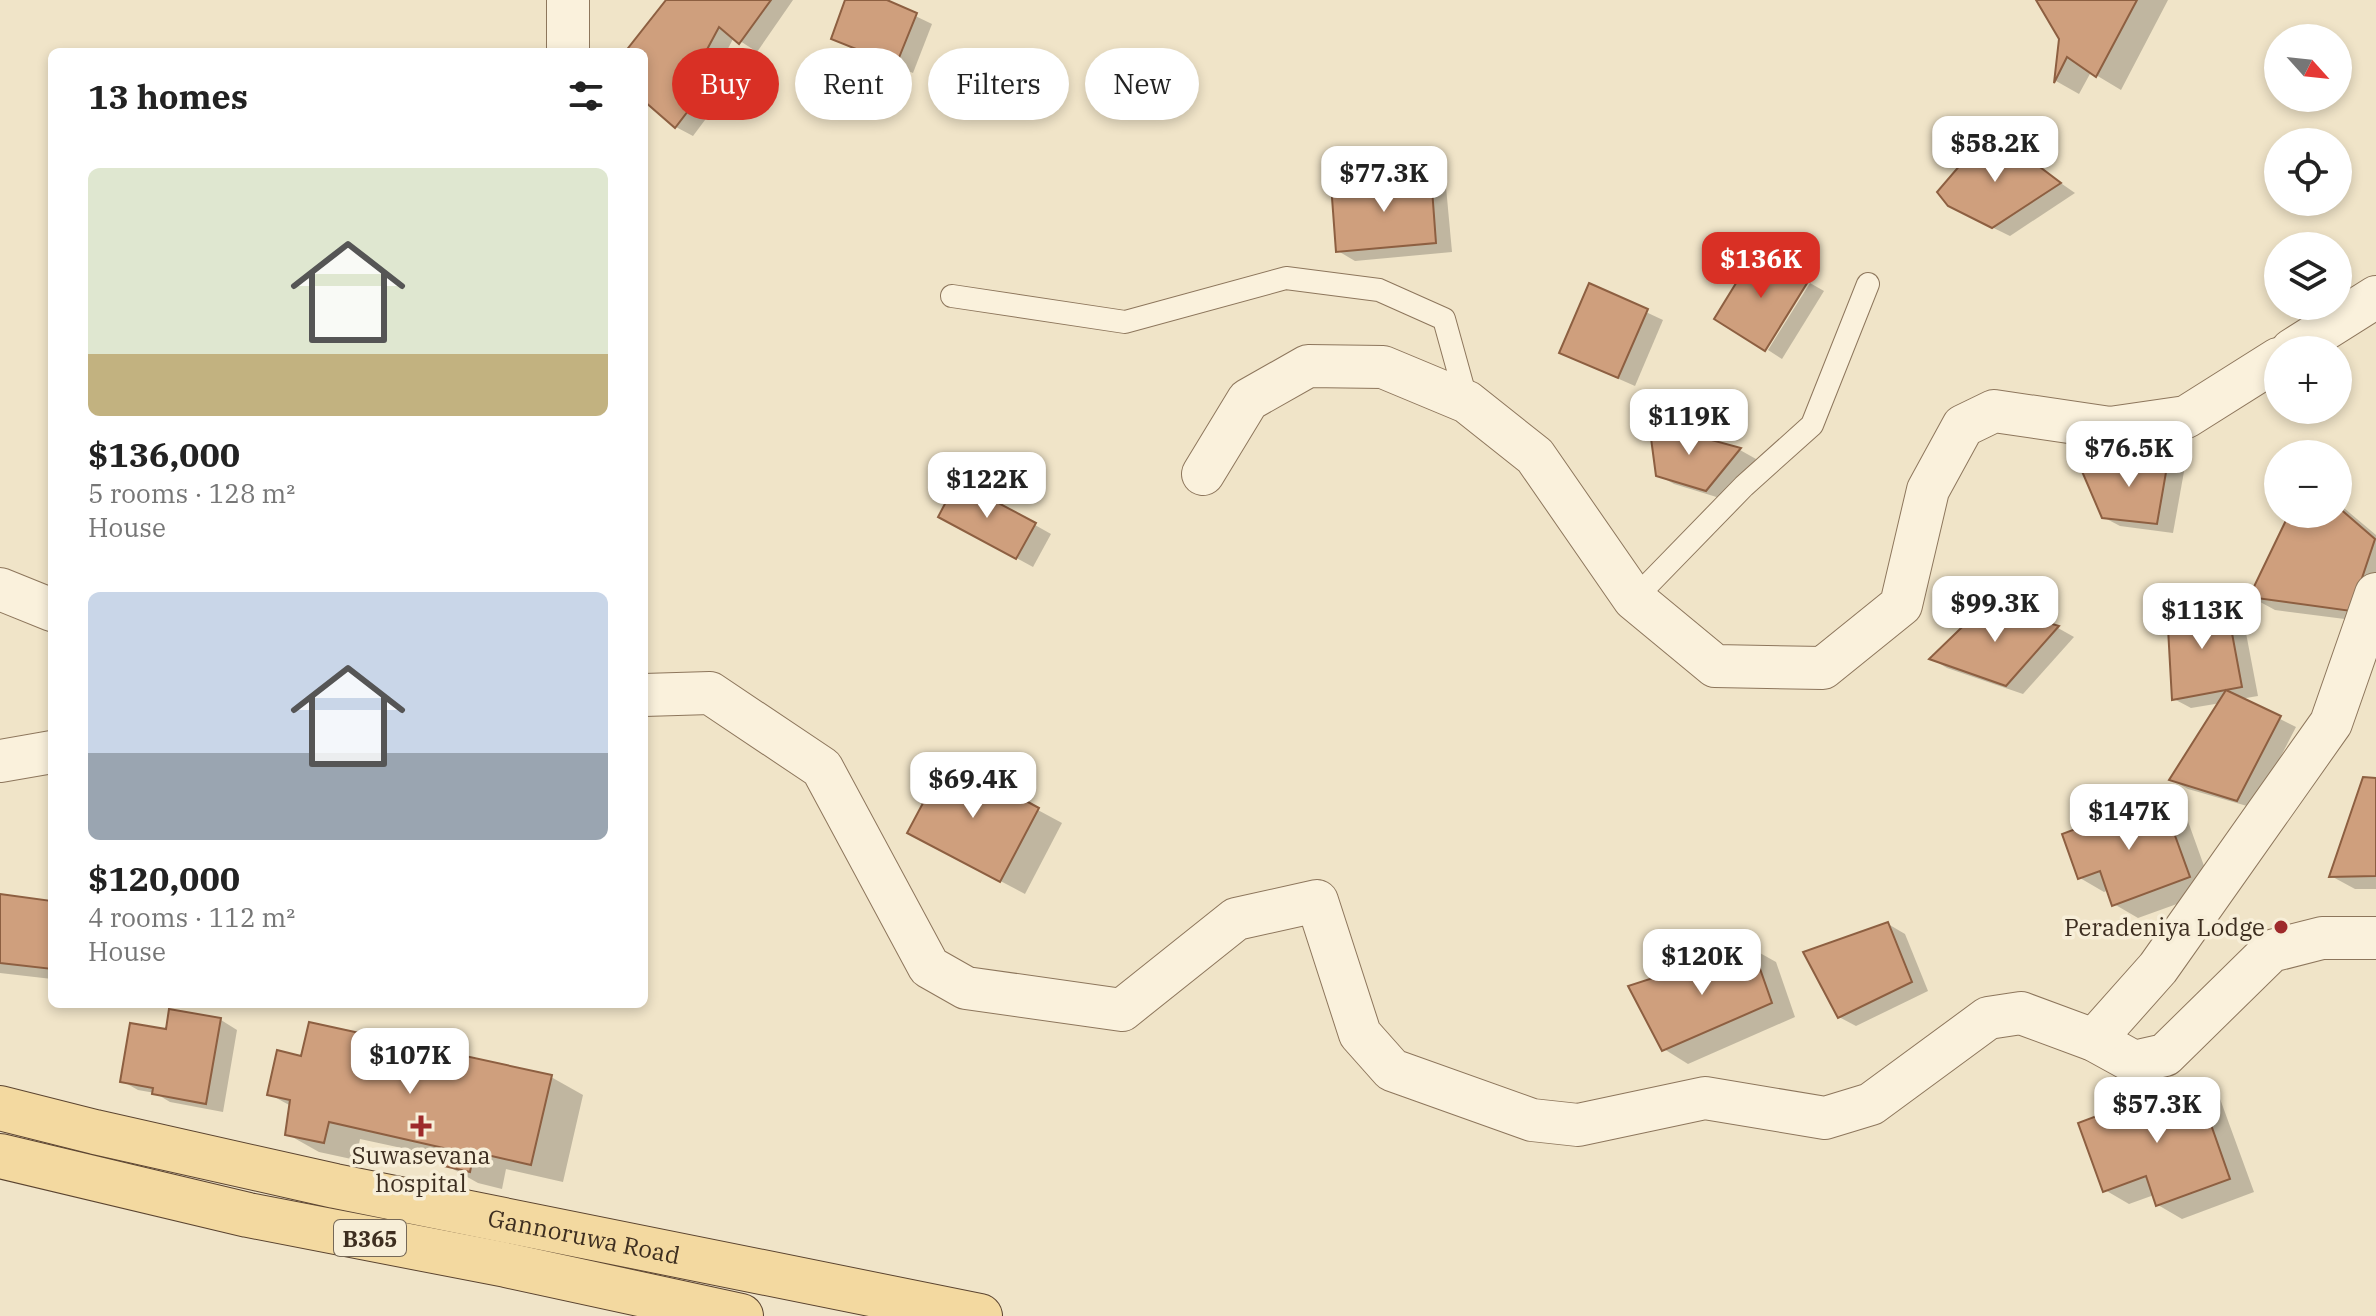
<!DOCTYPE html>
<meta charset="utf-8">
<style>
body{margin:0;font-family:"IBM Plex Serif",serif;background:#f6f6f6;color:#222;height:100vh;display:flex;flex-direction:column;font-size:30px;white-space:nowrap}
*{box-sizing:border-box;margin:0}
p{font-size:26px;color:#767676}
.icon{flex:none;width:44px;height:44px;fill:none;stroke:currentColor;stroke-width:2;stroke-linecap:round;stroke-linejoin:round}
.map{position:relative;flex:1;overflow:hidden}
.side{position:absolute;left:48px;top:48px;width:600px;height:960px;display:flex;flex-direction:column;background:#fff;border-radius:12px;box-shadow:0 4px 12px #0003}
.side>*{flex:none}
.hud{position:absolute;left:672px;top:48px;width:760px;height:72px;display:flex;gap:16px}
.needle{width:52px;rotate:117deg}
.tools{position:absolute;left:2264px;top:24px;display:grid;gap:16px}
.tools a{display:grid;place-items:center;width:88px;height:88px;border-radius:50%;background:#fff;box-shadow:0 4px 12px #0003;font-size:40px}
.price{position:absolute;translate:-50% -68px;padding:0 18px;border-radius:16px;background:#fff;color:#222;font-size:26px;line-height:52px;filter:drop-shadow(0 2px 4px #0008)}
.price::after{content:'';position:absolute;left:50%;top:48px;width:24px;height:18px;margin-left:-12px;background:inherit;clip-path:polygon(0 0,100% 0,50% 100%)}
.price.on{background:#d93025;color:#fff}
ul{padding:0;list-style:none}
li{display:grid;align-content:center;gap:16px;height:424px;padding:0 40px}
li span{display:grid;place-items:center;height:248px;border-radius:12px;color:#555}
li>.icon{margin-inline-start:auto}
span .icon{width:144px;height:144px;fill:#fffc;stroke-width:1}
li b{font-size:34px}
h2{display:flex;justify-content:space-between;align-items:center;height:96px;padding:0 40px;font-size:34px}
.chip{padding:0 28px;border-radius:36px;background:#fff;box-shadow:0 4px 12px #0003;font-size:28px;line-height:72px}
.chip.on{background:#d93025;color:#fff}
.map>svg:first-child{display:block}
</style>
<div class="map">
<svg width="2376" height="1316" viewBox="0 0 2376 1316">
<rect width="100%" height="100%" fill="#f0e4c8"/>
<!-- shadow -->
<g fill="#0003" fill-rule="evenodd">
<path d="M 668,0 L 793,0 L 757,52 L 734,37 L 718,68 L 735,80 L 693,136 L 676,127 L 644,99 L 644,52 L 628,52 Z"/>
<path d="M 847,0 L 882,0 L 932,24 L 913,73 L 849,47 L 833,38 Z"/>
<path d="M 2040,0 L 2168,0 L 2121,90 L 2091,72 L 2079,94 L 2056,81 L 2061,39 Z"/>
<path d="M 2002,142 L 2075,193 L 2010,236 L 1967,215 Z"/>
<path d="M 1430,177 L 1446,187 L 1452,252 L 1355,261 L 1338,251 Z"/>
<path d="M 1810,283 L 1824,291 L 1782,359 L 1768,350 Z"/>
<path d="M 1590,286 L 1663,320 L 1635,386 L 1578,361 Z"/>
<path d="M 1652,426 L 1740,450 L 1756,459 L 1723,499 L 1674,484 L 1658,475 Z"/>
<path d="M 2169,457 L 2185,466 L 2173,533 L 2120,526 L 2103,517 L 2084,471 Z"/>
<path d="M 2338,503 L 2376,535 L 2376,623 L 2275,610 L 2251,597 L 2291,514 L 2338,514 Z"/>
<path d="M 956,525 L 1035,525 L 1051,534 L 1033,567 Z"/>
<path d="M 2225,603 L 2242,612 L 2258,696 L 2240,699 L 2296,727 L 2254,808 L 2188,789 L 2172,780 L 2221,703 L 2191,708 L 2174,699 Z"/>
<path d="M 1987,606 L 2058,628 L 2074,637 L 2023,694 L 1947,668 L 1932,659 Z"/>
<path d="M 947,761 L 1062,823 L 1025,894 L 934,846 Z"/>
<path d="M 2376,780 L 2376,889 L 2355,889 L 2331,876 Z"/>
<path d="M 2161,799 L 2185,813 L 2213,891 L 2138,918 L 2114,904 L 2109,890 L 2104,892 L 2080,878 Z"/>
<path d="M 0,896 L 52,903 L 52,979 L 0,973 Z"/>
<path d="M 1888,924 L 1905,934 L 1928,991 L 1856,1026 L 1839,1017 Z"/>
<path d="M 1751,948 L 1776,962 L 1795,1017 L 1688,1064 L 1664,1049 Z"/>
<path d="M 221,1020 L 237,1030 L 223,1112 L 170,1102 L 155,1093 L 138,1090 L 122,1081 L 167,1031 Z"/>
<path d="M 303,1058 L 551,1077 L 583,1095 L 563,1182 L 506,1169 L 502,1189 L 478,1183 L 446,1165 L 448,1158 L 360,1139 L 356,1160 L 319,1152 L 287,1134 L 291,1106 L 269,1094 ZM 474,1142 L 478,1143 L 474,1165 L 470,1165 Z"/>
<path d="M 2194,1082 L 2219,1096 L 2254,1192 L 2182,1219 L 2158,1205 L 2154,1195 L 2129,1204 L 2105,1190 Z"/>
</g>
<!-- building -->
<g fill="#cf9f7d" stroke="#8d5f41" stroke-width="2">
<path d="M 666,0 L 771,0 L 739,44 L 719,27 L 703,57 L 720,69 L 675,128 L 644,101 L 644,52 L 625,52 Z"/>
<path d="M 845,0 L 887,0 L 917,13 L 896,65 L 831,39 Z"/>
<path d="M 2036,0 L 2137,0 L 2096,77 L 2067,57 L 2054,83 L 2059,39 Z"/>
<path d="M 2003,139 L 2061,183 L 1992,228 L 1948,206 L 1937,192 L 1973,150 Z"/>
<path d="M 1431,175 L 1436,243 L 1336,252 L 1331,184 Z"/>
<path d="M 1757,249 L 1809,280 L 1765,351 L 1714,319 Z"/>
<path d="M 1589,283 L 1648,309 L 1618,378 L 1559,353 Z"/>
<path d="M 1649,423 L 1741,448 L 1706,491 L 1656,476 Z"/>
<path d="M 2169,455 L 2157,524 L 2102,518 L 2081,469 Z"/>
<path d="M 957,481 L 1036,523 L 1016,559 L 938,517 Z"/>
<path d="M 2338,507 L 2375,539 L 2351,611 L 2249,597 L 2289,514 L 2338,514 Z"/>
<path d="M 2226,601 L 2242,687 L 2172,700 L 2167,610 Z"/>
<path d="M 1986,604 L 2059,626 L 2006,686 L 1929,659 Z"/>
<path d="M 2226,690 L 2281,716 L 2237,801 L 2169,780 Z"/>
<path d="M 947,758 L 1039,808 L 1000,882 L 907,833 Z"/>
<path d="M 2363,777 L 2376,778 L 2376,876 L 2329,877 Z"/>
<path d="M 2161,797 L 2190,877 L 2112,906 L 2100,871 L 2078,879 L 2062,834 Z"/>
<path d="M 0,894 L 52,901 L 52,969 L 0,963 Z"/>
<path d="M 1888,922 L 1912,982 L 1838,1018 L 1803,952 Z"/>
<path d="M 1752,946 L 1772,1003 L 1662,1051 L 1628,986 Z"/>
<path d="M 169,1009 L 221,1018 L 206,1104 L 152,1094 L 153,1088 L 120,1082 L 130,1023 L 166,1029 Z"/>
<path d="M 309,1022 L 552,1075 L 531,1165 L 474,1152 L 470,1172 L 444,1166 L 448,1149 L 329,1122 L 324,1143 L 285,1135 L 290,1100 L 267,1095 L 277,1050 L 301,1056 Z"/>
<path d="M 2195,1079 L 2230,1179 L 2156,1206 L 2146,1176 L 2103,1192 L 2078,1123 Z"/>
</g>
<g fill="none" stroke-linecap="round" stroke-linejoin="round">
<defs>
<g id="service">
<path d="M 952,296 L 1125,322 L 1286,278 L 1379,290 L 1444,319 L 1467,402"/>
<path d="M 1634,599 L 1744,486 L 1812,425 L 1868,284"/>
</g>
<g id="minor">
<path d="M 568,0 L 568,52"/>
<path d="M 2292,350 L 2376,297"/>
<path d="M 1203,474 L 1248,400 L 1308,366 L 1383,367 L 1467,402 L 1535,456 L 1634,599 L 1715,666 L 1823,668 L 1901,605 L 1928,490 L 1963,426 L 1994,411 L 2110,428 L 2186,417 L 2278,359"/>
<path d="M 0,589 L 52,610"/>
<path d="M 644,695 L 710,693 L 822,768 L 929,967 L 966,988 L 1122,1010 L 1236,919 L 1317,901 L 1360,1034 L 1392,1070 L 1532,1120 L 1578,1125 L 1705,1098 L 1825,1118 L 1871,1104 L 1988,1018 L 2021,1013 L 2094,1040 L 2134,1062 L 2165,1055 L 2271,951 L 2322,938 L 2376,938"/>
<path d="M 0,761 L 52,752"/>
<path d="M 2094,1040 L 2158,968 L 2331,723 L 2376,594"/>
</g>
<g id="primary">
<path id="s1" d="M 0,1108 L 95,1132 L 335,1186 L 980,1316"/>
<path d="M 0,1156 L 248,1215 L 506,1265 L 741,1316"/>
</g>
</defs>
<!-- service casing -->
<use href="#service" stroke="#8d765c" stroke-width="24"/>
<!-- minor casing -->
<use href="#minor" stroke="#8d765c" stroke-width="44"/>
<!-- primary casing -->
<use href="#primary" stroke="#5b4430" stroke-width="46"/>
<!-- service -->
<use href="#service" stroke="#faf1dc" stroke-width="22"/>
<!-- minor -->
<use href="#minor" stroke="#faf1dc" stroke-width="42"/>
<!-- primary -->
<use href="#primary" stroke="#f3d9a0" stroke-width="44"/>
</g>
<!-- markers -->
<g fill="#9e2a2b" stroke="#f7eed8" stroke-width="3">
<circle cx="2281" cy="927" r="8"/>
<path d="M417 1114h8v8h8v8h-8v8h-8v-8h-8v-8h8z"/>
</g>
<g text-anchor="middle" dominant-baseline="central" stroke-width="7" stroke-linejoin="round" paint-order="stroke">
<!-- shield labels -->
<rect fill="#f7eed8" stroke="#756857" stroke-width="2" x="334" y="1220" width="72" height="36" rx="6"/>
<g font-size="22" font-weight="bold" fill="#3d2e20">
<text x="370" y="1238">B365</text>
</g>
<!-- poi labels -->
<g font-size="24" fill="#3d2e20" stroke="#f7eed8" text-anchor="end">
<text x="2265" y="927">Peradeniya Lodge</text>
<text x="421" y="1155" text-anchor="middle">Suwasevana<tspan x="421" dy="28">hospital</tspan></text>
</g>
<!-- street labels -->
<g font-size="24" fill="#3d2e20" stroke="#f7eed8">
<text stroke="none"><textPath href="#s1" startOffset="598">Gannoruwa Road</textPath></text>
</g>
</g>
</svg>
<div class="tools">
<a><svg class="needle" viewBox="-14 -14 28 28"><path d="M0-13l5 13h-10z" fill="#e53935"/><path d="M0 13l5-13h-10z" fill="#767676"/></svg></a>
<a><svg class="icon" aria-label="locate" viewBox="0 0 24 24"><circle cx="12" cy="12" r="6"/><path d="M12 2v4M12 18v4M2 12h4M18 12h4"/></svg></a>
<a><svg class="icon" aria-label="layers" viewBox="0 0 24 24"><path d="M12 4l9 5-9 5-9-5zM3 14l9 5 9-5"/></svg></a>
<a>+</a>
<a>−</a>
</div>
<b class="price" style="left:1995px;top:184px">$58.2K</b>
<b class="price" style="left:1384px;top:214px">$77.3K</b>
<b class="price on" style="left:1761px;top:300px">$136K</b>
<b class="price" style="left:1689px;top:457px">$119K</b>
<b class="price" style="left:2129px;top:489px">$76.5K</b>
<b class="price" style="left:987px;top:520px">$122K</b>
<b class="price" style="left:1995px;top:644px">$99.3K</b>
<b class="price" style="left:2202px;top:651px">$113K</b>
<b class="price" style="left:973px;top:820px">$69.4K</b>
<b class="price" style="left:2129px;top:852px">$147K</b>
<b class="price" style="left:1702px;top:997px">$120K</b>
<b class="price" style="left:410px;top:1096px">$107K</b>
<b class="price" style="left:2157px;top:1145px">$57.3K</b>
<div class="hud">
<a class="chip on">Buy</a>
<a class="chip">Rent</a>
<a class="chip">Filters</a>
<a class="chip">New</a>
</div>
<section class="side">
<h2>13 homes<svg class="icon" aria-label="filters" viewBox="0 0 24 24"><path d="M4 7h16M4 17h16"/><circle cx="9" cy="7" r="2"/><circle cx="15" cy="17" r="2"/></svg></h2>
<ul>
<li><span style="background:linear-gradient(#dfe7d0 75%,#c2b280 0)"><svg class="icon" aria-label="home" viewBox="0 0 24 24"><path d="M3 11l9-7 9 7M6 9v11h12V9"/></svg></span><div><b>$136,000</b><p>5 rooms · 128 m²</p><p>House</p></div></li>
<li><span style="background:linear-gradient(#c9d6e8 65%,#9aa5b1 0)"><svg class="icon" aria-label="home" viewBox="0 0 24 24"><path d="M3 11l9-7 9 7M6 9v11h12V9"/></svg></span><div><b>$120,000</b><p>4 rooms · 112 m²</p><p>House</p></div></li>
</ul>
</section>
</div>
